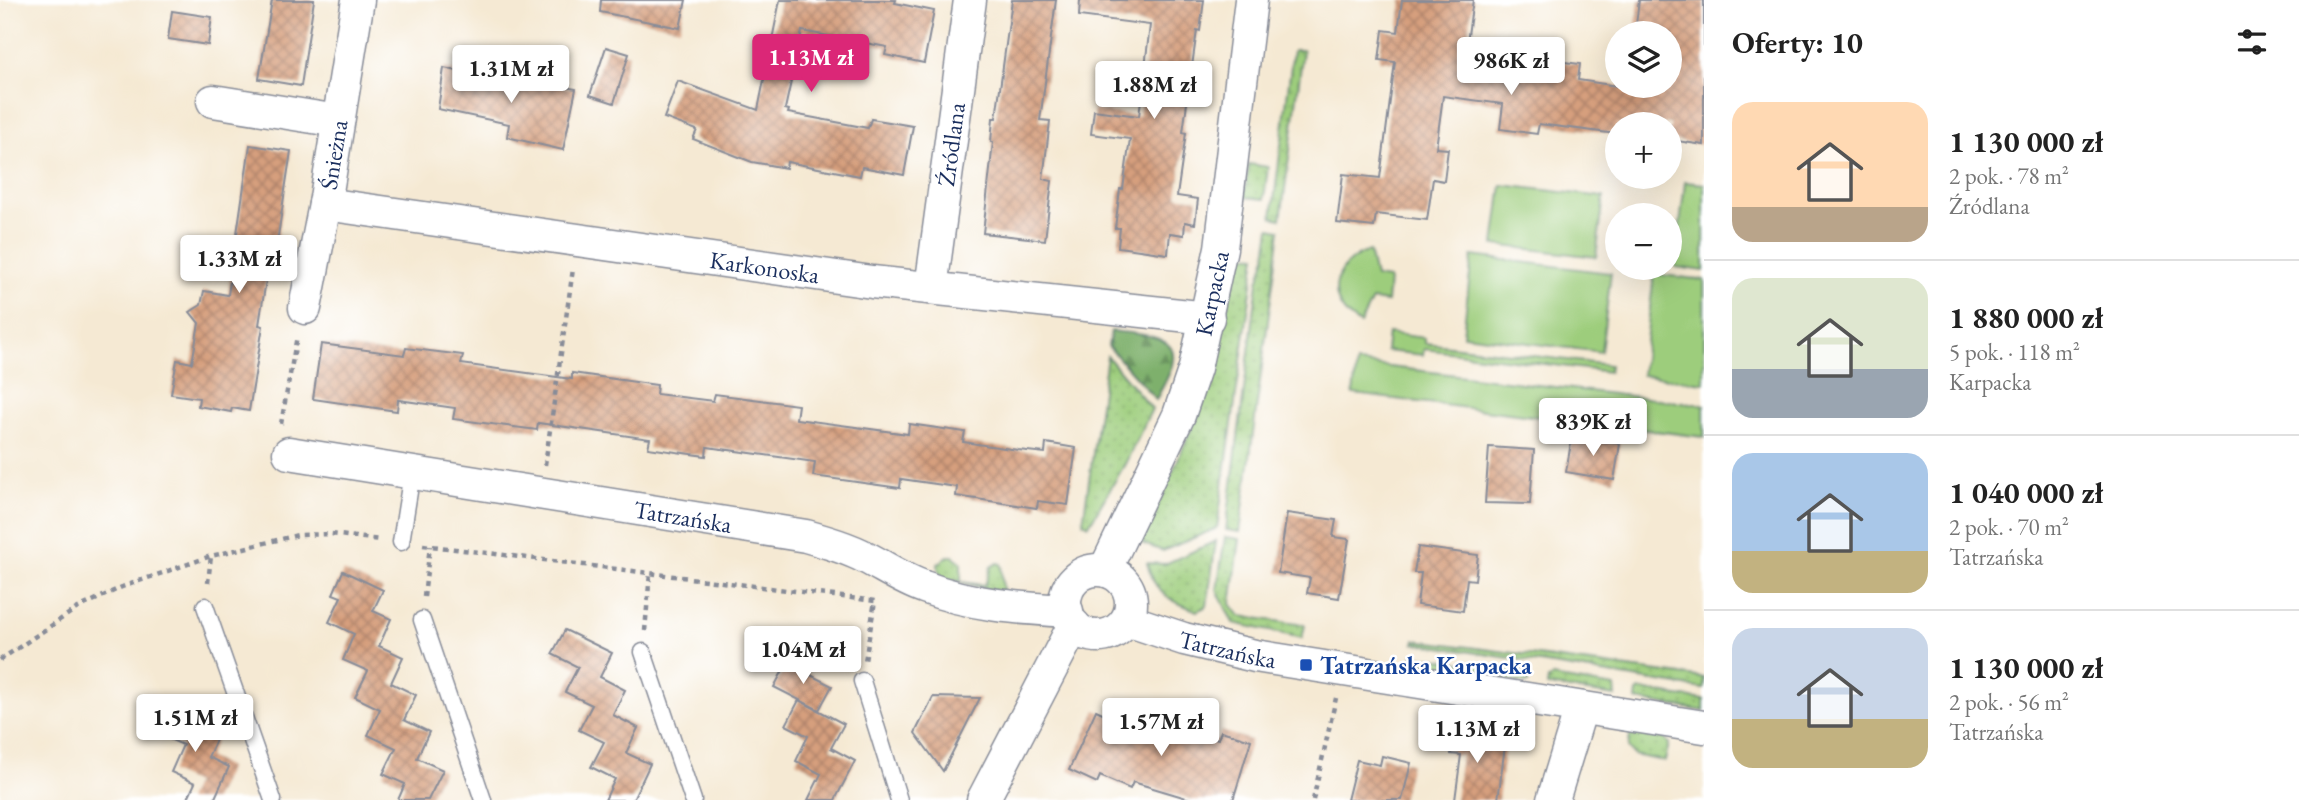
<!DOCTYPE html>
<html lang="pl">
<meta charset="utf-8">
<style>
body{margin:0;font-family:"EB Garamond",serif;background:#f6f6f6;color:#222;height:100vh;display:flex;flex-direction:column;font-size:26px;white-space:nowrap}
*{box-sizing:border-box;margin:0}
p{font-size:23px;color:#767676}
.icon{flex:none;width:38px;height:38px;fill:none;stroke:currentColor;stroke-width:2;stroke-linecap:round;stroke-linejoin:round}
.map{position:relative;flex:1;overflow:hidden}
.details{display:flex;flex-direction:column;background:#fff;width:595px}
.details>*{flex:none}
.controls{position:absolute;left:1605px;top:21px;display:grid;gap:14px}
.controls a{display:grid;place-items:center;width:77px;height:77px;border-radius:50%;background:#fff;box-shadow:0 7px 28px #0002;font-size:35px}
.price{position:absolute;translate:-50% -60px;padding:0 16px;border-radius:7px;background:#fff;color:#222;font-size:23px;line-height:46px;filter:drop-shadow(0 2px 4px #0008)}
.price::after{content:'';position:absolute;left:50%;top:42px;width:21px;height:16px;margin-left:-10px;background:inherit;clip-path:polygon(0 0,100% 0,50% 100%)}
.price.current{background:#db2777;color:#fff}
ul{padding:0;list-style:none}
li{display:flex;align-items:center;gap:21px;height:175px;padding:0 28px}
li+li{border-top:2px solid #e0e0e0}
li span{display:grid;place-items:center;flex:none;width:196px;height:140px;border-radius:21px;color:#555}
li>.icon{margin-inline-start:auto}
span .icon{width:84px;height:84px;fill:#fffc;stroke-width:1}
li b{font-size:30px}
h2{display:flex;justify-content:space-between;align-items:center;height:84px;padding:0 28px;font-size:30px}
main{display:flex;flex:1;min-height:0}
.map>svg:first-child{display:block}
</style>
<main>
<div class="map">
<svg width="1704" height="800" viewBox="0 0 1704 800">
<defs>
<pattern id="grass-dots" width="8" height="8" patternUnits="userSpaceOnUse" patternTransform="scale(1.75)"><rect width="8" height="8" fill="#9dcd7c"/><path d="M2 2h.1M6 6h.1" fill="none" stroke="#87b06e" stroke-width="1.8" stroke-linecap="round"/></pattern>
<pattern id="forest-firs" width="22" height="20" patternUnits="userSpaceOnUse" patternTransform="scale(1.75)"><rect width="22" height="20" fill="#7eb06c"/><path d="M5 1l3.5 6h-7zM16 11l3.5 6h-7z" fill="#66905c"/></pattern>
<pattern id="building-cross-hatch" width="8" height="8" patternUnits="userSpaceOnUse" patternTransform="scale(1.75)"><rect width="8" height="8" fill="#d69f7d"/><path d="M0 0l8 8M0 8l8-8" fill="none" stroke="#ad826a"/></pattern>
</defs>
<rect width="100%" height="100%" fill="#fff"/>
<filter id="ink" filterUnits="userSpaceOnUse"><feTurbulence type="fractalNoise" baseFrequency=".0143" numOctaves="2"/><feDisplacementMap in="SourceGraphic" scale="14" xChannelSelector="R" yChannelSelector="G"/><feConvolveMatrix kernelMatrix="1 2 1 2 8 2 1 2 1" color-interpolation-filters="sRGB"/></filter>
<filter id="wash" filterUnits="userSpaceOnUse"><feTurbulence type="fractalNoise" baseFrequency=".00686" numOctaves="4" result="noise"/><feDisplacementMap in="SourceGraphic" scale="28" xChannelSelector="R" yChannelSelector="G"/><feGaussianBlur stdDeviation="1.57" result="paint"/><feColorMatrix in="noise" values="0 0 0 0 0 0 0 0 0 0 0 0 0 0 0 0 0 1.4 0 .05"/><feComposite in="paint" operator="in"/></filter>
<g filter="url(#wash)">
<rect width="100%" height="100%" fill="#f5e9d3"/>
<!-- grass -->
<g fill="url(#grass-dots)" stroke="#5c7e6d" stroke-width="2">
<path d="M 1293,50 L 1303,50 L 1281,219 L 1272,217 Z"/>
<path d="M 1249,164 L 1268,167 L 1264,199 L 1244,197 Z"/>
<path d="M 1270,228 L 1280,230 L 1240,532 L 1226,530 L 1258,282 L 1266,256 Z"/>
<path d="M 1237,255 L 1256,256 L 1217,528 L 1163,551 L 1141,543 L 1202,405 L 1217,351 Z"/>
<path d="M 1107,356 L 1152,409 L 1125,464 L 1089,525 L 1083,522 Z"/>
<path d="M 1225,537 L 1240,539 L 1231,604 L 1240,616 L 1305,625 L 1302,638 L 1233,623 L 1217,590 Z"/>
<path d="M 1216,541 L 1207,606 L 1197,611 C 1168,599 1155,595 1147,563 L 1165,564 Z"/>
<path d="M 948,556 L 953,556 L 961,562 L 961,582 L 985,585 L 991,567 L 997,563 L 1001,564 L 1003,591 L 999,592 L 942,577 L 939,573 L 938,564 Z"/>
<path d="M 1415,640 L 1704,678 L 1704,689 L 1414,643 Z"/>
<path d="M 1413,655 L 1527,673 L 1530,676 L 1528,683 L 1411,664 Z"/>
<path d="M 1552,677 L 1615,687 L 1616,696 L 1547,686 L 1548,679 Z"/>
<path d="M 1640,690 L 1704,700 L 1704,711 L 1636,700 L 1637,692 Z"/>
<path d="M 1631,731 L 1663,737 L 1669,743 L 1665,761 L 1634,755 L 1628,748 Z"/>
</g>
<!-- forest -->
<path fill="url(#forest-firs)" stroke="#4c7065" stroke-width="2" d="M 1111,331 C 1126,333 1171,333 1173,354 C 1175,368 1162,387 1156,400 L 1108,346 Z"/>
<!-- park -->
<g fill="#9dcd7c" stroke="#5c7e6d" stroke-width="2">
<path d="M 1685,182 L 1704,184 L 1704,271 L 1675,267 Z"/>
<path d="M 1502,185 L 1604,197 L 1596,257 L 1494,245 Z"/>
<path d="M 1369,251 L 1375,277 L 1389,279 L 1387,302 L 1372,300 L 1360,324 C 1323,304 1331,264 1369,251 Z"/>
<path d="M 1472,256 L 1611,273 L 1601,352 L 1463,335 Z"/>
<path d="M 1654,274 L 1704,280 L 1704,383 L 1642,375 Z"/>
<path d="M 1388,333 L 1425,338 L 1425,343 L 1610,365 L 1609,372 L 1424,349 L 1423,355 L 1386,351 Z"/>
<path d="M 1357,363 L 1704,405 L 1704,437 L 1353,394 Z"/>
</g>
<g id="blocks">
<!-- building -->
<g fill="url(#building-cross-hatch)">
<path d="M 272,0 L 314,0 L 301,86 L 259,79 Z"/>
<path d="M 601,0 L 686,0 L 680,28 L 600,12 Z"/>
<path d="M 780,0 L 896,0 L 895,3 L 934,11 L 924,63 L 885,55 L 887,47 L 802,31 L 785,109 L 789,110 L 788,113 L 868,128 L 871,119 L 913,126 L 904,175 L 862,167 L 860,176 L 787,162 L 786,168 L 752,162 L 693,139 L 697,130 L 664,118 L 678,81 L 758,110 Z"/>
<path d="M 1012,0 L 1056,0 L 1040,120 L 1050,121 L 1043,179 L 1052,181 L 1045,240 L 983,233 L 993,142 L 991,142 L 993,118 L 996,118 Z"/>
<path d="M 1080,0 L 1204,0 L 1200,31 L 1197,30 L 1183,132 L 1186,133 L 1177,196 L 1198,199 L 1195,224 L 1185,222 L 1184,235 L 1170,233 L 1168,254 L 1118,247 L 1120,228 L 1115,228 L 1120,189 L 1123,189 L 1130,139 L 1091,134 L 1094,110 L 1139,116 L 1150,25 L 1079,16 Z"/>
<path d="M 1402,0 L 1473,0 L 1466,49 L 1580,64 L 1578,80 L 1617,86 L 1670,86 L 1670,33 L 1635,33 L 1639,0 L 1704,0 L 1704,145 L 1670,140 L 1670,124 L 1617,124 L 1617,134 L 1539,124 L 1537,134 L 1500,129 L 1503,104 L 1443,96 L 1436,148 L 1448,149 L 1444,181 L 1433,179 L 1427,220 L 1376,214 L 1374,227 L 1337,223 L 1343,174 L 1380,178 L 1395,62 L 1379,60 L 1383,30 L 1398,32 Z"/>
<path d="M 172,11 L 212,17 L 208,45 L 168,39 Z"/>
<path d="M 606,47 L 629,54 L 614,103 L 590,95 Z"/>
<path d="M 444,68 L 480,76 L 480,72 L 576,89 L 563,150 L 507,137 L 509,124 L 438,109 Z"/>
<path d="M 250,145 L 291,151 L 274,262 L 269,261 L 259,325 L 263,326 L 249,411 L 232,408 L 231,412 L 198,406 L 199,398 L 171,394 L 177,360 L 192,363 L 199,323 L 190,312 L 201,305 L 204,291 L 228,295 Z"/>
<path d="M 321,344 L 404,355 L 406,348 L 463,355 L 461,364 L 572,379 L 572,373 L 657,385 L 656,394 L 713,401 L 715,394 L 798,405 L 796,419 L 908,434 L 909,424 L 965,432 L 963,442 L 1018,450 L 1045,453 L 1046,443 L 1076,448 L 1068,505 L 1038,501 L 1037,508 L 956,496 L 957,487 L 901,479 L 900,488 L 813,476 L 815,462 L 707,447 L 706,456 L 676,452 L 648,448 L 650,439 L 538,423 L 537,430 L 453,419 L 455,408 L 427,404 L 398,400 L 397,411 L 313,399 Z"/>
<path d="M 1572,437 L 1620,444 L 1614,480 L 1566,472 Z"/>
<path d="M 1489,447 L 1534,450 L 1530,504 L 1485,503 Z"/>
<path d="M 1287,513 L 1336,520 L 1333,537 L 1349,539 L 1339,598 L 1307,593 L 1310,578 L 1278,573 Z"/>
<path d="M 1418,547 L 1478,555 L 1475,580 L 1467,579 L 1463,611 L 1417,605 L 1421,573 L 1414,573 Z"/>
<path d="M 343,571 L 383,590 L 373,611 L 391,619 L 379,646 L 403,657 L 391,683 L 416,695 L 404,720 L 429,732 L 417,758 L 443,770 L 428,800 L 398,800 L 405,784 L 383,774 L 396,748 L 368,735 L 380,709 L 355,697 L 368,671 L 343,660 L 354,634 L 329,622 L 341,597 L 333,594 Z"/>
<path d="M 565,630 L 612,653 L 600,677 L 625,690 L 613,715 L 638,728 L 626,753 L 650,764 L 633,800 L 605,800 L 615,779 L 591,767 L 604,742 L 579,730 L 592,705 L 565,692 L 578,667 L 552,654 Z"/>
<path d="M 787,663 L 832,686 L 819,710 L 774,687 Z"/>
<path d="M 933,697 L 980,698 L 943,771 L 915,733 Z"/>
<path d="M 799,700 L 844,724 L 831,748 L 855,761 L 835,800 L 808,800 L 821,774 L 796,761 L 808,736 L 786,725 Z"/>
<path d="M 171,708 L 220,731 L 208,757 L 229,767 L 214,800 L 187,800 L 195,783 L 171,772 L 183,745 L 158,734 Z"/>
<path d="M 1096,710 L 1124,723 L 1129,713 L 1188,740 L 1191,731 L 1218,739 L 1221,731 L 1251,740 L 1233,800 L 1193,800 L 1133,782 L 1130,789 L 1100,776 L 1097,783 L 1069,770 Z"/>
<path d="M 1454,726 L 1485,730 L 1484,742 L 1505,745 L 1498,800 L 1455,800 L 1461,755 L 1451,754 Z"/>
<path d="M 1382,756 L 1411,763 L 1402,800 L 1347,800 L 1357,760 L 1380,765 Z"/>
</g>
</g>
</g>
<g filter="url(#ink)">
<use href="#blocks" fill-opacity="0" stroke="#888c98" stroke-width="2"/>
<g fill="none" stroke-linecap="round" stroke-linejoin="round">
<defs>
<g id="service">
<path d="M 401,542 L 412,473"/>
<path d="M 205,606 L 273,800"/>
<path d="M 422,620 L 483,800"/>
<path d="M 643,652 L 693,800"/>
<path d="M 862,681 L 899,800"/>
</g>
<g id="minor">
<path d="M 213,101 L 338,121"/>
<path id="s1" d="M 325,204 L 872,282 L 1208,318"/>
<path id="s2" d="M 931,288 L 970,0"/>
<path id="s3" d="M 305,308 L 325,204 L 358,0"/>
<path id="s4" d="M 289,453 L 806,536 C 827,542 848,548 867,558 C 886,568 904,580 924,587 C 971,605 1018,608 1067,611"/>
<path id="s5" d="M 1105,570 L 1179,415 L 1195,368 L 1221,248 L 1251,0"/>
<circle cx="1098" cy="603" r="33"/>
<path id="s6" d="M 1127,620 L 1184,639 L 1255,656 L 1704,727"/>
<path d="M 983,800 L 1074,625"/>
<path d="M 1553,800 L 1581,708"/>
</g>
</defs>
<!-- service casing -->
<use href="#service" stroke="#888c98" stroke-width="19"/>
<!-- minor casing -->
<use href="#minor" stroke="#888c98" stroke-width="35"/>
<!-- path -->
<g stroke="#888c98" stroke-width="4.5" stroke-dasharray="5 5" stroke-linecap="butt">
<path d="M 281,424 L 297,336"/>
<path d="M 545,465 L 573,269"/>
<path d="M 423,545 L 875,601 L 865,661"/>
<path d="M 208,583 L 211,556"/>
<path d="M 424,597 L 430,546"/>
<path d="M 645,631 L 650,573"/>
<path d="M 0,660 L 76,609 L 122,587 L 211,556 L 298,535 L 331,534 L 380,540"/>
<path d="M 1313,800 L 1336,698"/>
</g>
<!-- service -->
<use href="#service" stroke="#fff" stroke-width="16"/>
<!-- minor -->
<use href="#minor" stroke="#fff" stroke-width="32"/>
</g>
</g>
<!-- markers -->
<rect fill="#1a4fb4" stroke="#fff" stroke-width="2.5" x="1299" y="658" width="14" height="14" rx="3.5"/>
<g text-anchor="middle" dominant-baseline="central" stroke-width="5" stroke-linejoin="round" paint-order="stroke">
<!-- street labels -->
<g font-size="24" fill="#1b2f5e" stroke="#fff">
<text stroke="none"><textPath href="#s2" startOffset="145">Źródlana</textPath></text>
<text stroke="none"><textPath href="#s3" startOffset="156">Śnieżna</textPath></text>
<text stroke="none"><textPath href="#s1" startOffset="444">Karkonoska</textPath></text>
<text stroke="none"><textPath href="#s5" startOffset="298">Karpacka</textPath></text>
<text stroke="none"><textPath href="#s4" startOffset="399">Tatrzańska</textPath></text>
<text stroke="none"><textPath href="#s6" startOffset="105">Tatrzańska</textPath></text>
</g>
<!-- transit labels -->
<g font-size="24" font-weight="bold" fill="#164399" stroke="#fff" text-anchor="start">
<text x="1320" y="665">Tatrzańska Karpacka</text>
</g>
</g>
</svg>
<div class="controls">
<a><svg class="icon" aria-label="layers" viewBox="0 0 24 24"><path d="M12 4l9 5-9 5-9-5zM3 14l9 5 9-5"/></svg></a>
<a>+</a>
<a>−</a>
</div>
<b class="price current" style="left:811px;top:94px">1.13M zł</b>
<b class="price" style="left:1511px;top:97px">986K zł</b>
<b class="price" style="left:511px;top:105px">1.31M zł</b>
<b class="price" style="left:1154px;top:121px">1.88M zł</b>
<b class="price" style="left:239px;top:295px">1.33M zł</b>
<b class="price" style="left:1593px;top:458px">839K zł</b>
<b class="price" style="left:803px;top:686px">1.04M zł</b>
<b class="price" style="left:195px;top:754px">1.51M zł</b>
<b class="price" style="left:1161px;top:758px">1.57M zł</b>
<b class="price" style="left:1477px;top:765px">1.13M zł</b>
</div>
<section class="details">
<h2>Oferty: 10<svg class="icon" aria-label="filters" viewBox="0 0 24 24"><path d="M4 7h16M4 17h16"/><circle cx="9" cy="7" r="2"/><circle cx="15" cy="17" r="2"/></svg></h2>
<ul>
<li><span style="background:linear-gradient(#ffd9b3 75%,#b9a48a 0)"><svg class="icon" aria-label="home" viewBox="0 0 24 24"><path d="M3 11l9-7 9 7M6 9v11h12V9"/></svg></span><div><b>1 130 000 zł</b><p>2 pok. · 78 m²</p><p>Źródlana</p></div></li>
<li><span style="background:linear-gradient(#dfe7d0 65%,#9aa5b1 0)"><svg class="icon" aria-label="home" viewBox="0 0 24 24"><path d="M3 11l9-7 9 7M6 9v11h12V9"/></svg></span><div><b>1 880 000 zł</b><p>5 pok. · 118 m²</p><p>Karpacka</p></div></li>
<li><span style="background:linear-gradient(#a9c7e8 70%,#c2b280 0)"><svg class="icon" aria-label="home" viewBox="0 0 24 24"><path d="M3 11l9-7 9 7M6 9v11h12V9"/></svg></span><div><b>1 040 000 zł</b><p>2 pok. · 70 m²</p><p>Tatrzańska</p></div></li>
<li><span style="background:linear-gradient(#c9d6e8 65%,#c2b280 0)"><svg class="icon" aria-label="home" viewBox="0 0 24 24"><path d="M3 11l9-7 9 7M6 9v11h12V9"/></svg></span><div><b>1 130 000 zł</b><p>2 pok. · 56 m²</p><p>Tatrzańska</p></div></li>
</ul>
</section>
</main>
